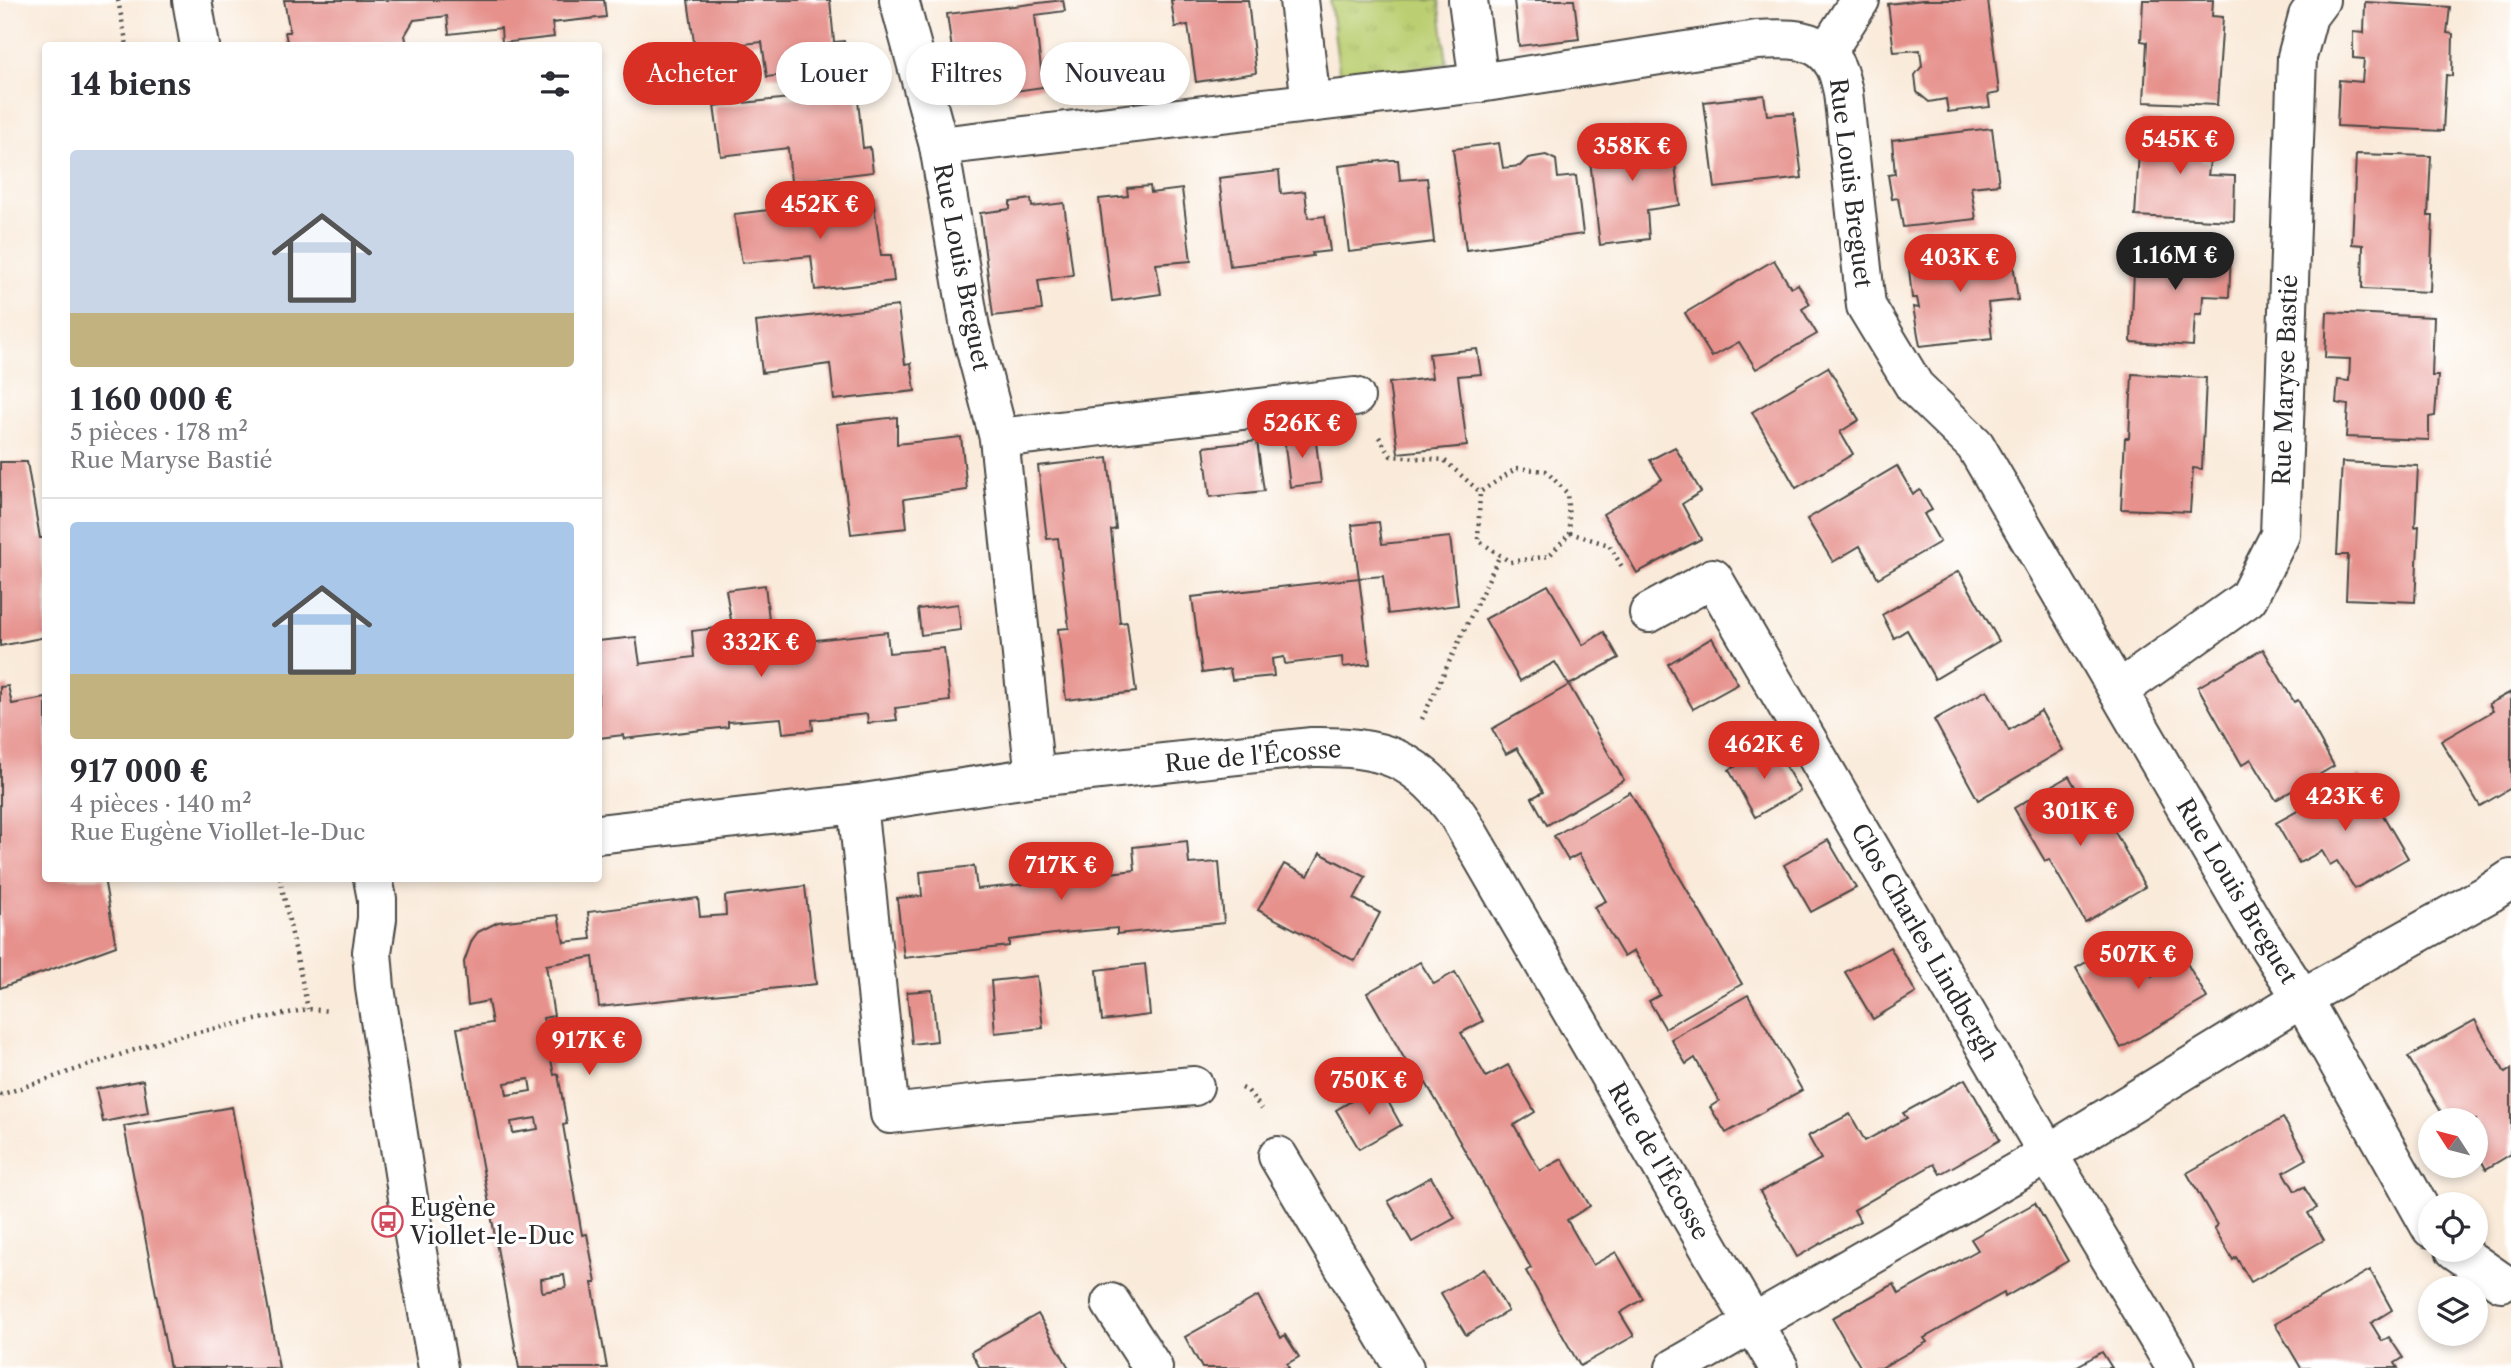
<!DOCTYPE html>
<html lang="fr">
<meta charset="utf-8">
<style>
body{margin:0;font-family:"Libre Caslon Text",serif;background:#f7f7f7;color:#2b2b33;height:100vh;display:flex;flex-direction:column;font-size:26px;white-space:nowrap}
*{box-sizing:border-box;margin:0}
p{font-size:23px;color:#7c7c81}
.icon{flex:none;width:38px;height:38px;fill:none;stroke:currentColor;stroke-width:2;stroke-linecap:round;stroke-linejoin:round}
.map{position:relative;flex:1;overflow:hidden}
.drawer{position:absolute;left:42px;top:42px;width:560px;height:840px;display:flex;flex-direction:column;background:#fff;border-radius:7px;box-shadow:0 4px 10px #0003}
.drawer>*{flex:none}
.top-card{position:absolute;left:623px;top:42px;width:665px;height:63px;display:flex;gap:14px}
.needle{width:46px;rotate:306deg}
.tools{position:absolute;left:2418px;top:1108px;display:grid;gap:14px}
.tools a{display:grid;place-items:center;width:70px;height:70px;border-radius:50%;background:#fff;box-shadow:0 4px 10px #0003;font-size:35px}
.price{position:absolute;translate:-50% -60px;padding:0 16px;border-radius:24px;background:#d93025;color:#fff;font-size:23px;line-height:46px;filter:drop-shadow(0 2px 4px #0008)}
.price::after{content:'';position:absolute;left:50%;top:42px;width:21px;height:16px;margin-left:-10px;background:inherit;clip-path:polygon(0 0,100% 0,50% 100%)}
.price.selected{background:#222;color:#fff}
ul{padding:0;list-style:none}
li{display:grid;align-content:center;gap:14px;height:371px;padding:0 28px}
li+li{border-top:2px solid #e1e1e2}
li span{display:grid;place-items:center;height:217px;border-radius:7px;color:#555}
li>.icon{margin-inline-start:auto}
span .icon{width:126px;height:126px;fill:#fffc;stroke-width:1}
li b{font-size:30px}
h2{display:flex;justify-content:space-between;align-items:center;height:84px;padding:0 28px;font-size:30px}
.chip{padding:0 24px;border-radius:32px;background:#fff;box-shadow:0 4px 10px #0003;font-size:24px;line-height:63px}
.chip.selected{background:#d93025;color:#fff}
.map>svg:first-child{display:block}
</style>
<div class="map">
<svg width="2511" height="1368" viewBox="0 0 2511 1368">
<defs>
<pattern id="grass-tufts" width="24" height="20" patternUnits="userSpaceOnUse" patternTransform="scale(1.75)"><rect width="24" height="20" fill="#bbcf72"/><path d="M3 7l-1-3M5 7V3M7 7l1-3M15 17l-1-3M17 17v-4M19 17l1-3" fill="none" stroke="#a1b263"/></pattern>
</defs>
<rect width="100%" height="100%" fill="#fff"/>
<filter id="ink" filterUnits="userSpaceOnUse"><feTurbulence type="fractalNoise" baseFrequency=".0143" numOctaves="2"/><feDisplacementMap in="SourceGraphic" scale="14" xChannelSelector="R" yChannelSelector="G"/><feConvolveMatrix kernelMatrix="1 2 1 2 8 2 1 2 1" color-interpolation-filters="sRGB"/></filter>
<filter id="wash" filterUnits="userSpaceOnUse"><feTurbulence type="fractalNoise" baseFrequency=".00686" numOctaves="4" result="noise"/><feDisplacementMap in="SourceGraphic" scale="28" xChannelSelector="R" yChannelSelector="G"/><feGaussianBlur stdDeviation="1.57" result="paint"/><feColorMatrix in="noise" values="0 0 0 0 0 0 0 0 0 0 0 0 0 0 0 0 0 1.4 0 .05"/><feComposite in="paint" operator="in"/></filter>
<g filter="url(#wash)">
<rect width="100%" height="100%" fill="#f9ead9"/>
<!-- grass -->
<path fill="url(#grass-tufts)" stroke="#737d4e" stroke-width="2" d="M 1330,0 L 1439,0 L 1447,64 L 1340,78 Z"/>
<g id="blocks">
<!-- building -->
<g fill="#e6918c" fill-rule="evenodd">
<path d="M 284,0 L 604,0 L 606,17 L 552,23 L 554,37 L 502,43 L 501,28 L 449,34 L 447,16 L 414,20 L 405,35 L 407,46 L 288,46 L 285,32 L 290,32 Z"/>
<path d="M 688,0 L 830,0 L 834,42 L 844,41 L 848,67 L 767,77 L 762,42 L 695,49 Z"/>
<path d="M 1063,0 L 1065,11 L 1035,15 L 1043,87 L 979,96 L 976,68 L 955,71 L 947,14 Z"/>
<path d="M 1171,0 L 1248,0 L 1256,73 L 1196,82 L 1188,25 L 1175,27 Z"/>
<path d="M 1514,0 L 1574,0 L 1579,39 L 1519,46 Z"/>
<path d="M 1923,0 L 1988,0 L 1999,93 L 1988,95 L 1990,107 L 1948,112 L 1946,99 L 1929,102 L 1917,92 L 1915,75 L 1922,66 L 1920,50 L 1894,52 L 1888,4 Z"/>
<path d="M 2143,0 L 2213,0 L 2212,16 L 2223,17 L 2217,105 L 2144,102 L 2147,42 L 2141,41 Z"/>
<path d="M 2365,2 L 2450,7 L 2447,33 L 2453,34 L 2452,76 L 2446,75 L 2443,131 L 2337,126 L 2339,80 L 2362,82 L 2364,59 L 2353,58 L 2353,32 L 2364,33 Z"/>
<path d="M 857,91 L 863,148 L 870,147 L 873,172 L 791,182 L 788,148 L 721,156 L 714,106 Z"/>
<path d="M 1764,95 L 1767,115 L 1794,113 L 1802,178 L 1715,188 L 1704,102 Z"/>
<path d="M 2141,120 L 2203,125 L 2201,160 L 2210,162 L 2208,175 L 2235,176 L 2234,221 L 2135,216 Z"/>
<path d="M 1638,128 L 1639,135 L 1671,131 L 1680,205 L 1647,210 L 1649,239 L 1600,245 L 1588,143 L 1616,138 L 1615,130 Z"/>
<path d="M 1992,128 L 1999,184 L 1971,187 L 1976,219 L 1903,227 L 1898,198 L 1892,199 L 1888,175 L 1895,174 L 1892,140 Z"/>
<path d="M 1499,143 L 1503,168 L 1520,166 L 1528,158 L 1546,155 L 1556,160 L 1558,178 L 1576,176 L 1583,234 L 1466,250 L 1453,149 Z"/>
<path d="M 2356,154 L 2431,156 L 2428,216 L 2433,216 L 2430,292 L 2362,289 L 2363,245 L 2352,244 Z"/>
<path d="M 1390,160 L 1398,160 L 1400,180 L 1427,178 L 1434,242 L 1349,252 L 1339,166 Z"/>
<path d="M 1279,171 L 1281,194 L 1305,191 L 1308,218 L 1325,216 L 1330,251 L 1312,253 L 1313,256 L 1230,266 L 1219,178 Z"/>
<path d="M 1150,186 L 1151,193 L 1182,189 L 1191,261 L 1156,264 L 1161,294 L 1112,301 L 1099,199 L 1128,196 L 1127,188 Z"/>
<path d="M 873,198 L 881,255 L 891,255 L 894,281 L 815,290 L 811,256 L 742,263 L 734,214 Z"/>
<path d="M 1031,199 L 1032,207 L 1064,203 L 1073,275 L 1038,280 L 1042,310 L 993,316 L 980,213 L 1010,209 L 1010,202 Z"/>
<path d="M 2011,247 L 2018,300 L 1988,303 L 1992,338 L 1920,346 L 1913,307 L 1919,308 L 1917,298 L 1912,298 L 1908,259 Z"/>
<path d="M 2135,248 L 2231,252 L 2229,297 L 2203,296 L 2202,314 L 2195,314 L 2193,346 L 2131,342 Z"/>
<path d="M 1774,260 L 1791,288 L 1798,284 L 1810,304 L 1802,309 L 1817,334 L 1756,369 L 1739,342 L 1712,357 L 1685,313 Z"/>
<path d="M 898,306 L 905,364 L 911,363 L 915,391 L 834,400 L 830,364 L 762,373 L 756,322 Z"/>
<path d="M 2327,312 L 2434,317 L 2432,376 L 2438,376 L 2435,416 L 2429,417 L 2429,440 L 2346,437 L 2348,405 L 2336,403 L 2338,380 L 2349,381 L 2350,359 L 2325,358 Z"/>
<path d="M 1477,349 L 1481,374 L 1458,376 L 1467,446 L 1398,453 L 1389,383 L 1432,378 L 1429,354 Z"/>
<path d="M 1828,367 L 1859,420 L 1840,432 L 1853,454 L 1796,488 L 1752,412 Z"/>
<path d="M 2132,374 L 2206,378 L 2202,469 L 2193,468 L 2190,512 L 2121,509 L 2125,438 L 2129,438 Z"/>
<path d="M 897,417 L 897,444 L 961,437 L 967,490 L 904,499 L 907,528 L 851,534 L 837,424 Z"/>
<path d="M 1315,434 L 1321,483 L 1290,487 L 1284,438 Z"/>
<path d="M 1257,441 L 1264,491 L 1210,497 L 1204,447 Z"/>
<path d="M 1675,447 L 1701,492 L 1682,504 L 1701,539 L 1637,573 L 1603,514 L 1662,479 L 1650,460 Z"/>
<path d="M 1108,458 L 1116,529 L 1111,530 L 1120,623 L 1127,622 L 1136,692 L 1066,700 L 1058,629 L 1069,628 L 1058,538 L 1047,539 L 1038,466 Z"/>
<path d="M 0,462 L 27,462 L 40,538 L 46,538 L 46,637 L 0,646 Z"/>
<path d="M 2342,462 L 2418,466 L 2415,527 L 2419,526 L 2415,602 L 2346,599 L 2348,555 L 2337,555 Z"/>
<path d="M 1897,466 L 1913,494 L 1920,490 L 1932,510 L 1924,514 L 1940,542 L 1878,578 L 1860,546 L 1833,562 L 1807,519 Z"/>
<path d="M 1379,522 L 1382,544 L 1450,537 L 1458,605 L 1388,614 L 1383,576 L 1359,578 L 1352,525 Z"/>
<path d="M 1959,571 L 1999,641 L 1935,679 L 1907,630 L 1894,638 L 1882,615 Z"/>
<path d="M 1359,578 L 1370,664 L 1343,667 L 1342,657 L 1285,664 L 1284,657 L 1272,659 L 1274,676 L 1232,680 L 1230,669 L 1202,673 L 1192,597 Z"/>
<path d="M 765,585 L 772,645 L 887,632 L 889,653 L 944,648 L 950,701 L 895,708 L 897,720 L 868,723 L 867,714 L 812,720 L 813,730 L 783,733 L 781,718 L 728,722 L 728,727 L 624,739 L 623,735 L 598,738 L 598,641 L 636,637 L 640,664 L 694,657 L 692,631 L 732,626 L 726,590 Z"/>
<path d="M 1548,585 L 1583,645 L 1604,632 L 1619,658 L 1569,685 L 1555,662 L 1520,681 L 1485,619 Z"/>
<path d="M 958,604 L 961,630 L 921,635 L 918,609 Z"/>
<path d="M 1712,638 L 1738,684 L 1693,709 L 1668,664 Z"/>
<path d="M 2263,649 L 2294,702 L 2298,700 L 2334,766 L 2276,800 L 2251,759 L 2242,765 L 2198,687 Z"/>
<path d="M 1569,685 L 1624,780 L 1547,825 L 1532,798 L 1543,792 L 1532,772 L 1517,748 L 1506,754 L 1492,729 Z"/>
<path d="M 8,686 L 12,704 L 46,698 L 46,878 L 104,878 L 116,946 L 0,988 L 0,687 Z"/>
<path d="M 1987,690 L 2009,730 L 2041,711 L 2063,750 L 1978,800 L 1934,720 Z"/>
<path d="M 2511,692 L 2511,788 L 2480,806 L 2441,741 L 2493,711 L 2489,704 Z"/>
<path d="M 1773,745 L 1800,791 L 1755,817 L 1729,770 Z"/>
<path d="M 2069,776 L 2086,806 L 2097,799 L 2145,887 L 2085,922 L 2049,859 L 2045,861 L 2014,808 Z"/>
<path d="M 2360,776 L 2408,858 L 2355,889 L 2337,861 L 2330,865 L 2322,851 L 2299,863 L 2276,823 Z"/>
<path d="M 1630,792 L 1742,984 L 1665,1028 L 1649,1001 L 1660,995 L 1634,951 L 1624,957 L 1594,907 L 1606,901 L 1579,854 L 1568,860 L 1554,836 Z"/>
<path d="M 1828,840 L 1856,888 L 1811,912 L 1784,865 Z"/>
<path d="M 1187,841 L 1189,864 L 1219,862 L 1224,923 L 1117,934 L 1117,928 L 1062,933 L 1009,940 L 1009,946 L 904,958 L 897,898 L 922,896 L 920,872 L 974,866 L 977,889 L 1017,885 L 1029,883 L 1027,860 L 1081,853 L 1082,876 L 1110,873 L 1135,870 L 1133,847 Z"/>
<path d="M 1320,853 L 1366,877 L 1354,899 L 1380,913 L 1355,961 L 1258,910 L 1284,864 L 1308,876 Z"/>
<path d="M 805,886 L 816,984 L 599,1007 L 593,957 L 546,965 L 554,1016 L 543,1018 L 554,1075 L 558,1074 L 567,1124 L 563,1125 L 582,1235 L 587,1234 L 596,1283 L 592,1283 L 607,1368 L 519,1368 L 457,1028 L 492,1023 L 488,1001 L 468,1005 L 464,962 L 472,940 L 478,932 L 498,922 L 558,915 L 564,942 L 591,939 L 588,912 L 698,898 L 700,917 L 726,915 L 725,896 ZM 529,1079 L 531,1091 L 507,1095 L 505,1083 ZM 536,1118 L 538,1129 L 513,1133 L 511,1122 ZM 564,1275 L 566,1288 L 542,1292 L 541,1279 Z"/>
<path d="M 2128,938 L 2152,976 L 2184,958 L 2207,998 L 2121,1048 L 2076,968 Z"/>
<path d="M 1890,947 L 1916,993 L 1873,1019 L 1845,972 Z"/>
<path d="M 1420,962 L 1434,984 L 1455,972 L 1483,1021 L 1461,1033 L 1486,1077 L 1508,1065 L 1535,1112 L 1514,1125 L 1540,1171 L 1562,1159 L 1590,1206 L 1567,1220 L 1593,1265 L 1616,1252 L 1643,1299 L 1620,1313 L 1634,1336 L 1580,1366 L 1526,1271 L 1531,1268 L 1452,1128 L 1426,1083 L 1420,1086 L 1367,993 Z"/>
<path d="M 1145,964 L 1150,1015 L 1102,1021 L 1097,970 Z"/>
<path d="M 1037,976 L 1043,1028 L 995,1033 L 991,981 Z"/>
<path d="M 932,990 L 937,1041 L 912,1044 L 907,992 Z"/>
<path d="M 1748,995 L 1802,1090 L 1726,1133 L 1710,1107 L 1719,1101 L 1695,1058 L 1686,1064 L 1671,1039 Z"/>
<path d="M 2475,1020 L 2505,1073 L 2511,1069 L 2511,1154 L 2486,1169 L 2476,1151 L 2476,1120 L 2446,1120 L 2408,1057 Z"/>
<path d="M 1965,1079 L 2000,1140 L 1940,1174 L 1934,1164 L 1854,1210 L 1860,1221 L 1797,1257 L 1760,1192 L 1821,1159 L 1808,1136 L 1850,1114 L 1865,1141 L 1907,1118 L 1903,1113 Z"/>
<path d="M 143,1080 L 148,1113 L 103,1122 L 96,1089 Z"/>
<path d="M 1379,1085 L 1401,1125 L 1359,1149 L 1336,1110 Z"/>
<path d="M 232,1107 L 279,1368 L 170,1368 L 124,1126 Z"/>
<path d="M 2283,1118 L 2307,1159 L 2284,1172 L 2295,1191 L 2304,1187 L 2317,1208 L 2308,1213 L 2324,1240 L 2251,1282 L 2236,1257 L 2233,1260 L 2214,1228 L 2217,1225 L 2187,1173 Z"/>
<path d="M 1431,1177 L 1455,1218 L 1412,1242 L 1388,1201 Z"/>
<path d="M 2035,1203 L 2068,1261 L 2005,1297 L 2004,1293 L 1924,1338 L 1927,1342 L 1881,1368 L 1861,1368 L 1832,1318 L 1894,1284 L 1899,1294 L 1978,1250 L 1971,1239 Z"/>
<path d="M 1484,1269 L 1508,1311 L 1466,1335 L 1441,1293 Z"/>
<path d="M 2370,1270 L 2392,1310 L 2371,1323 L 2382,1341 L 2389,1337 L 2403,1358 L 2395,1363 L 2398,1368 L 2301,1368 L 2275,1324 Z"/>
<path d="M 1258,1296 L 1281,1338 L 1285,1335 L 1299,1357 L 1287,1364 L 1289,1368 L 1202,1368 L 1185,1337 Z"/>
<path d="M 1038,1314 L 1069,1368 L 980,1368 L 971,1352 Z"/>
<path d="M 2102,1352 L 2112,1368 L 2074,1368 Z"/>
</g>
</g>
</g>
<g filter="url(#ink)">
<use href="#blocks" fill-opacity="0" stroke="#4a4845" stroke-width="2"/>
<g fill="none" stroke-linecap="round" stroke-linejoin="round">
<defs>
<g id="minor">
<path d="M 192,0 L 200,46"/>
<path d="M 899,0 L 939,146"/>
<path d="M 1299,0 L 1311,103"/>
<path d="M 1468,0 L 1479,83"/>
<path d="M 1826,53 L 1860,0"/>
<path d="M 999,438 L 1355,397"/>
<path d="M 1649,613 L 1713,578 L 2048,1154 L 2176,1368"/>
<path d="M 2118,691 L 2248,598 L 2280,535 L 2297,57 L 2308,16 L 2320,0"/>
<path d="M 1035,777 L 999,438 L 970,328 L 939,146 L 1479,83 L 1757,40 C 1786,38 1820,36 1835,66 C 1839,73 1841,84 1843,92 L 1866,306 L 1915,387 L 1975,445 L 2252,921 L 2302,998 L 2431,1228"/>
<path d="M 857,804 L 890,1114 L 989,1103 L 1194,1086"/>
<path d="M 598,834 L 857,804 L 1035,777 L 1312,747 C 1382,746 1418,757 1459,817 L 1779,1368"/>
<path d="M 373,878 L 377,899 L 377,919 L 372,952 L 375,988 L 413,1230 L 438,1368"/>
<path d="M 1278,1156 L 1404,1368"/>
<path d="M 2455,1250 L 2501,1282"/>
<path d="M 1111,1303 L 1153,1368"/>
<path d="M 1675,1368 L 2048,1154 L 2302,998 L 2490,893 L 2511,879"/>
</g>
</defs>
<!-- minor casing -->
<use href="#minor" stroke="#4a4845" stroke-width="42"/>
<!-- path -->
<g stroke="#4a4845" stroke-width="4.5" stroke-dasharray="2 5" stroke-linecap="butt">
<path d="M 118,0 L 127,46"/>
<path d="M 1379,437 L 1391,456 L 1444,460 L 1480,492"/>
<path d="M 1517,468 L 1546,471 L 1567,493 L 1570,533 L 1549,556 L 1510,562 L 1478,540 L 1480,492 Z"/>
<path d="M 1570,533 L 1609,545 L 1624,570"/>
<path d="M 1422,719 L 1500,555"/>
<path d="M 280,878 L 308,1009"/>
<path d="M 1242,1088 L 1248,1091 L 1262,1109"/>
<path d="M 0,1095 L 170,1038 L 308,1009 L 330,1011"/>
</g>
<!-- minor -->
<use href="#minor" stroke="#fff" stroke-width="38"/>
</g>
</g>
<!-- icons -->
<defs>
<symbol id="bus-ring" viewBox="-11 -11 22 22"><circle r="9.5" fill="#fff" stroke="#d1495b" stroke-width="1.5"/><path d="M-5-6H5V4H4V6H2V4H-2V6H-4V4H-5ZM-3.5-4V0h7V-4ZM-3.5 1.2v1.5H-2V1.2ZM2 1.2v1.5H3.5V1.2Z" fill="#d1495b"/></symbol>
</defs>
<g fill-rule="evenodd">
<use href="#bus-ring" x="370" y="1204" width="35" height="35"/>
</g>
<g text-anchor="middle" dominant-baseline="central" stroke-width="6" stroke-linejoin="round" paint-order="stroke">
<!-- street labels -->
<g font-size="24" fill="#2b2b2b" stroke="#fff">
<text transform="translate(1851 183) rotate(83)">Rue Louis Breguet</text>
<text transform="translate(962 267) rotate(79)">Rue Louis Breguet</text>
<text transform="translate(2285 380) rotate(-88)">Rue Maryse Bastié</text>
<text transform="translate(1253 756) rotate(-5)">Rue de l'Écosse</text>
<text transform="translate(2237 891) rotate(59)">Rue Louis Breguet</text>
<text transform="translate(1925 942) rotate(60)">Clos Charles Lindbergh</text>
<text transform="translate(1659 1161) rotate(60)">Rue de l'Écosse</text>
</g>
<!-- poi labels -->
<g font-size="24" fill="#2b2b2b" stroke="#fff" text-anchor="start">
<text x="410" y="1207">Eugène<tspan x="410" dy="28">Viollet-le-Duc</tspan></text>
</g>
</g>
</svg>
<div class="tools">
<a><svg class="needle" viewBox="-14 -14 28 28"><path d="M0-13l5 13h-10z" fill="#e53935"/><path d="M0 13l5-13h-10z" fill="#7c7c81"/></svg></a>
<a><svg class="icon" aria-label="locate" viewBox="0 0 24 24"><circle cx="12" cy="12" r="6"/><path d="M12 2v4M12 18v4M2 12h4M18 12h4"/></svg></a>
<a><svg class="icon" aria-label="layers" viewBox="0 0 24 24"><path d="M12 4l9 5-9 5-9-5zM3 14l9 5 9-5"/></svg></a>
</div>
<b class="price" style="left:2180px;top:176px">545K €</b>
<b class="price" style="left:1632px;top:183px">358K €</b>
<b class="price" style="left:820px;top:241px">452K €</b>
<b class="price selected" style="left:2175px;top:292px">1.16M €</b>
<b class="price" style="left:1960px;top:294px">403K €</b>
<b class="price" style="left:1302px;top:460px">526K €</b>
<b class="price" style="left:761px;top:679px">332K €</b>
<b class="price" style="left:1764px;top:781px">462K €</b>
<b class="price" style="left:2345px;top:833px">423K €</b>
<b class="price" style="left:2080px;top:848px">301K €</b>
<b class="price" style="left:1061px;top:902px">717K €</b>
<b class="price" style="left:2138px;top:991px">507K €</b>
<b class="price" style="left:589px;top:1077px">917K €</b>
<b class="price" style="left:1369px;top:1117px">750K €</b>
<div class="top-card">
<a class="chip selected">Acheter</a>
<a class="chip">Louer</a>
<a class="chip">Filtres</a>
<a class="chip">Nouveau</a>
</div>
<section class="drawer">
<h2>14 biens<svg class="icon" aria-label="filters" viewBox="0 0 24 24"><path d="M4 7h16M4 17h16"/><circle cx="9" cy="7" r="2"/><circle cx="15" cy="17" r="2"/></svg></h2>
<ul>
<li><span style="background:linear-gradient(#c9d6e8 75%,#c2b280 0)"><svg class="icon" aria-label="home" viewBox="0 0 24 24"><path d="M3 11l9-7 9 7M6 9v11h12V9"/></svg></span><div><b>1 160 000 €</b><p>5 pièces · 178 m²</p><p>Rue Maryse Bastié</p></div></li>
<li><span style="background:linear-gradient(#a9c7e8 70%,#c2b280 0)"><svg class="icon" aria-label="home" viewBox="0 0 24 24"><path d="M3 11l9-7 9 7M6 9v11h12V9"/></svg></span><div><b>917 000 €</b><p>4 pièces · 140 m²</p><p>Rue Eugène Viollet-le-Duc</p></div></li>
</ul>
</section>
</div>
